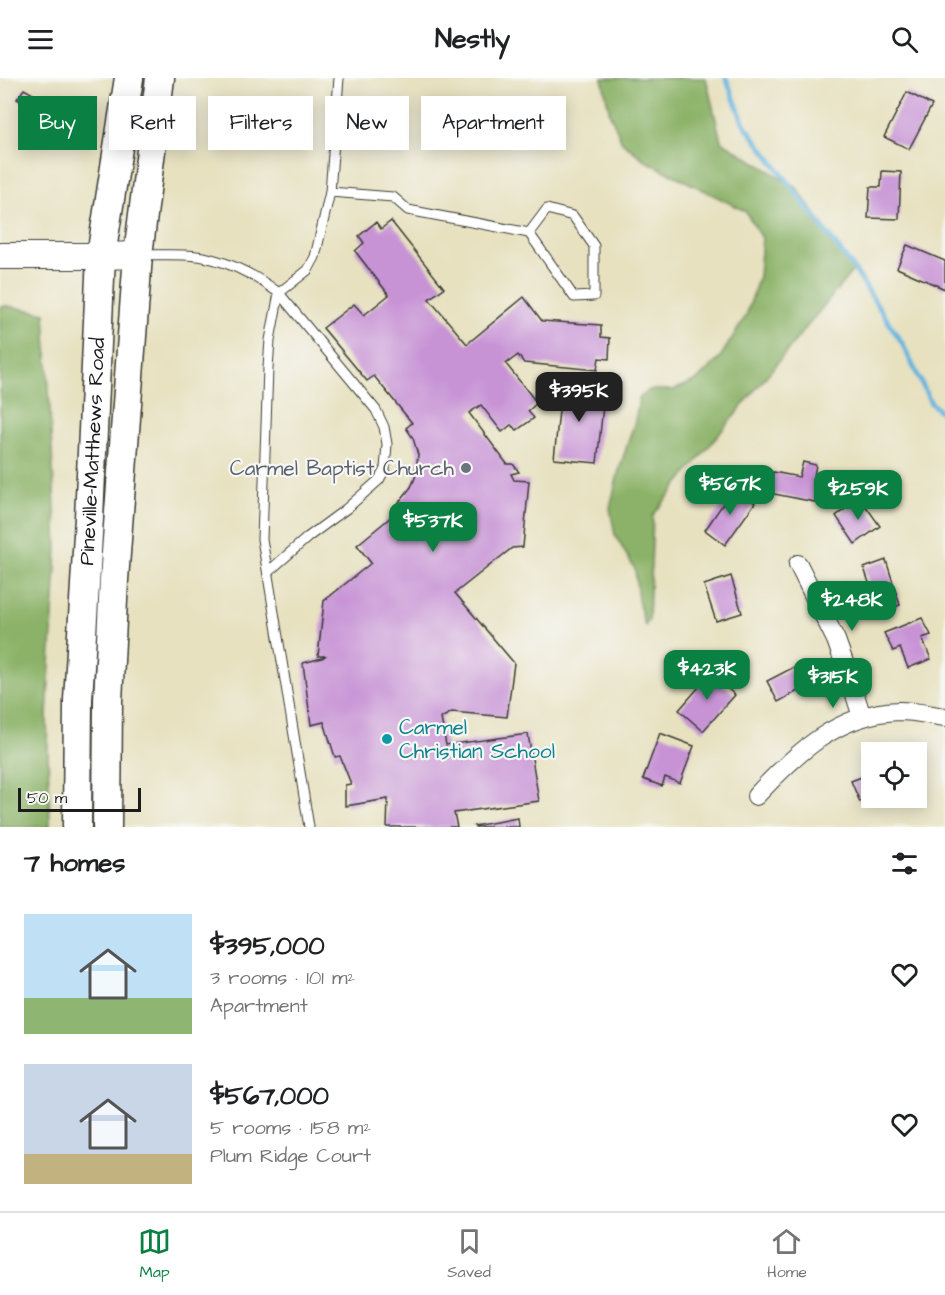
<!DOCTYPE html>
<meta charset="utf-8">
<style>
body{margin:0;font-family:"Architects Daughter",sans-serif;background:#f6f6f6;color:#202124;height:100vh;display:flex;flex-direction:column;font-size:22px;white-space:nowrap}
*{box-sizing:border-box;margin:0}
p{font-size:20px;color:#757577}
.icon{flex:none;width:33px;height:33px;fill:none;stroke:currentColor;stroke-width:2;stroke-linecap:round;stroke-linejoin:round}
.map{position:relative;height:749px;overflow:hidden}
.sheet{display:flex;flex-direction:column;background:#fff;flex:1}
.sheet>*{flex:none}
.top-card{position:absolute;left:18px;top:18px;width:600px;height:54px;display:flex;gap:12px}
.tools{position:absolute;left:861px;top:664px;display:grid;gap:12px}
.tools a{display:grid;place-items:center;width:66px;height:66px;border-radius:0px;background:#fff;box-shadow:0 3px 15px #0003;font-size:30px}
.scale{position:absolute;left:18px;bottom:15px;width:123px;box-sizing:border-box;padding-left:6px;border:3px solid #1c1c1c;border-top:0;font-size:16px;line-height:21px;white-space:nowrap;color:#1c1c1c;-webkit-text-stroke:4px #f6f6f2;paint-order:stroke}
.price{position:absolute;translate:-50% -51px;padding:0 14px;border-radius:12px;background:#0b8043;color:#fff;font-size:20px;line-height:39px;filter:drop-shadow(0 2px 3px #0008)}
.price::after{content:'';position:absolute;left:50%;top:36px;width:18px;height:14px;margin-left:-9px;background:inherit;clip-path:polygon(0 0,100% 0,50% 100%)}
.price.selected{background:#222;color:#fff}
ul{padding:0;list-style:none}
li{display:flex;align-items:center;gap:18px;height:150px;padding:0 24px}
li span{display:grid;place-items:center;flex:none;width:168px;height:120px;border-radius:0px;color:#555}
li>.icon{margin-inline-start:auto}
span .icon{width:72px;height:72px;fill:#fffc;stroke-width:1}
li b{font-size:26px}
h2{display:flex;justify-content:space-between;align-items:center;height:72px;padding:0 24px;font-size:26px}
.chip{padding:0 21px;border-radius:0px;background:#fff;box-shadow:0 3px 15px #0003;font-size:21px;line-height:54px}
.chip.selected{background:#0b8043;color:#fff}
header{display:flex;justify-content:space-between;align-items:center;height:78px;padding:0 24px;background:#fff;font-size:27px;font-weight:700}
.tabs{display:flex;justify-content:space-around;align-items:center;height:84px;border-top:2px solid #e0e0e0;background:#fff;font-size:16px;color:#757577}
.tabs a{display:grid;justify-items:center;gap:3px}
.tabs .selected{color:#0b8043}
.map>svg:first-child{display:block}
</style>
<header><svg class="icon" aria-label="menu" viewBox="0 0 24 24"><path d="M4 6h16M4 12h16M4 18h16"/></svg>Nestly<svg class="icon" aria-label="search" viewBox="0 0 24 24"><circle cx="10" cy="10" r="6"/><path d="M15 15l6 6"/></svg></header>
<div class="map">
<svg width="945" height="749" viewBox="0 0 945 749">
<rect width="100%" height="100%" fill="#f6f6f2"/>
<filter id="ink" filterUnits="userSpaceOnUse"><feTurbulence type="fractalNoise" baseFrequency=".0167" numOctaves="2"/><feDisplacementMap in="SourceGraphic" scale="12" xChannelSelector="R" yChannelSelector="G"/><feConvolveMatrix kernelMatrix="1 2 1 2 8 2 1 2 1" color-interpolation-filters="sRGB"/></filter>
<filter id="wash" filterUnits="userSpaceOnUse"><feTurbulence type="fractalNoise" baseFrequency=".008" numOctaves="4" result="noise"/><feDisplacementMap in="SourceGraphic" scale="24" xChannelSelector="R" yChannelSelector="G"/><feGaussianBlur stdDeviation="1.35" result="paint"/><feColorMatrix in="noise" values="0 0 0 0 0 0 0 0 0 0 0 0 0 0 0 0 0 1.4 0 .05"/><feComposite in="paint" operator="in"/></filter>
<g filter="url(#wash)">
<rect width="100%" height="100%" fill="#e7e1bf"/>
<!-- forest -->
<g fill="#8bb268" stroke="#546742" stroke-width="1.5">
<path d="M 602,0 L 706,0 L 721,63 L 796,109 L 854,191 L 653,437 L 649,542 L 645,548 L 638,522 L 635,491 L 626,476 L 615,457 L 610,430 L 619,392 L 635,343 L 639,321 L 649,312 L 674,312 L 697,302 L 719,281 L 746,238 L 759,198 L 762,160 L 745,133 L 646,83 L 622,64 L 610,36 Z"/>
<path d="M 7,228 L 45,235 L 57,470 L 47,637 L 50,749 L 0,749 L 0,229 Z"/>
</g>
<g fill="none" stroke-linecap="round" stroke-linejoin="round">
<!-- stream -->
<path stroke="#62b3dd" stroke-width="5" d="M 726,0 L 744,46 L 854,191 L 902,265 L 931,325 L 945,338"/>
</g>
<g id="blocks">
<!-- building -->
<g fill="#c793d5">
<path d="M 24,11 L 33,16 L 27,27 L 17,21 Z"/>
<path d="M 907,14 L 932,27 L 909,71 L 884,59 Z"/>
<path d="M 882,93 L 901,94 L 899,141 L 868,140 L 870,109 L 881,109 Z"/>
<path d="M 391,143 L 444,210 L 429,221 L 467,266 L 524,219 L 542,243 L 601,247 L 601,259 L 610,260 L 609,281 L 599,280 L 597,292 L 524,285 L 518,277 L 506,286 L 537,325 L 528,333 L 534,340 L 517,352 L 511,347 L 502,354 L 481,327 L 469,335 L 507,386 L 513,386 L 519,394 L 511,396 L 514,402 L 529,403 L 523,469 L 512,470 L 455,515 L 514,585 L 507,639 L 452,634 L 441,640 L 446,667 L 528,656 L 539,723 L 454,735 L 457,749 L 387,749 L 388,721 L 345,728 L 345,707 L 351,706 L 340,678 L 335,679 L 324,644 L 311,647 L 303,585 L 322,580 L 325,578 L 318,578 L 324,523 L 371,485 L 357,467 L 403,429 L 399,424 L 411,409 L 415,400 L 418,377 L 413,360 L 406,350 L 412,345 L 374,298 L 367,303 L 323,250 L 354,226 L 364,237 L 389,217 L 355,173 L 364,165 L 359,158 L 376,144 L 381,151 Z"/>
<path d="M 907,167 L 945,183 L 945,211 L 897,190 Z"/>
<path d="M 562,304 L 605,309 L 597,385 L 554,381 Z"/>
<path d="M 803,384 L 816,387 L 814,398 L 825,400 L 820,425 L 769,415 L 773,394 L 799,399 Z"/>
<path d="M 730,408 L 755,425 L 725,467 L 705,452 L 727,420 L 723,418 Z"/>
<path d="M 860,420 L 880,448 L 855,466 L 836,438 Z"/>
<path d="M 886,482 L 900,527 L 879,534 L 864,490 Z"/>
<path d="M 731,498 L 742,535 L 716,543 L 704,507 Z"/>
<path d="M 922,540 L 931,557 L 922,560 L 931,581 L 908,590 L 900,570 L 893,573 L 884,555 Z"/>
<path d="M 796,588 L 807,608 L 778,624 L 767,603 Z"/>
<path d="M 705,591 L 735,617 L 703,653 L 679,632 L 699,609 L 694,604 Z"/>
<path d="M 660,655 L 694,668 L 680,705 L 665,699 L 662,708 L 643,701 Z"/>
<path d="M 872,695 L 872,719 L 860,724 L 851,703 Z"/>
<path d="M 518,740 L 519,749 L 475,749 L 474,748 Z"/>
</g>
</g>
</g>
<g filter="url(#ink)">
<use href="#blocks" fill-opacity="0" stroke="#3a3a34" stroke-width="1.5"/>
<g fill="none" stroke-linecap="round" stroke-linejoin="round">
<defs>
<g id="lane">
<path d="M 330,114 L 393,119 L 408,132 L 529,155"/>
<path d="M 547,131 L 573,138 L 594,168 L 594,218 L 574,219 L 529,155 Z"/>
<path d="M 140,177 C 161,177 193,175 212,181 C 236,187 259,200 279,215 L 376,332 L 384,349 L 387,366 L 385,391 L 379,402 L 346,431 L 308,459 L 268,494"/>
<path d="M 309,749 L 262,461 L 268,290 L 270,262 L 279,215 L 308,192 L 315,179 L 330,114 L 339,0"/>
</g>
<g id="street">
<path d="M 798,486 L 836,562 L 850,601 L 862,639"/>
<path d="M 756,718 C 795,676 838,635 899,633 C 915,633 930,637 945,639"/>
</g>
<path id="secondary" d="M 0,178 L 101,178 L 138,177"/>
<g id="primary">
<path id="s1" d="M 77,749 L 78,622 L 89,440 L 101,178 L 129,0"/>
<path d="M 107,749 L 108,623 L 114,502 L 138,177 L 160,0"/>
</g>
</defs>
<!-- lane casing -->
<use href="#lane" stroke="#3a3a34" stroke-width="11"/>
<!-- street casing -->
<use href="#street" stroke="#3a3a34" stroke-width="20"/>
<!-- secondary casing -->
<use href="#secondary" stroke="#3a3a34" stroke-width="28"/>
<!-- primary casing -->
<use href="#primary" stroke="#3a3a34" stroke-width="31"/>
<!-- lane -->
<use href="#lane" stroke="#fff" stroke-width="9"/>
<!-- street -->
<use href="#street" stroke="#fff" stroke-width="18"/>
<!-- secondary -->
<use href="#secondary" stroke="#fff" stroke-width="26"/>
<!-- primary -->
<use href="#primary" stroke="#fff" stroke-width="28"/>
</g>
</g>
<!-- markers -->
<circle fill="#6b7280" stroke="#f6f6f2" stroke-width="2" cx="466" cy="390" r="6"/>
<circle fill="#0f9aa8" stroke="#f6f6f2" stroke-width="2" cx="387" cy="661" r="6"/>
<g text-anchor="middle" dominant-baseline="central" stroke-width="4.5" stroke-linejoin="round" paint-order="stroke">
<!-- street labels -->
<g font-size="21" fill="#1c1c1c" stroke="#f6f6f2">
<text stroke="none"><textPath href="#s1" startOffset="376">Pineville-Matthews Road</textPath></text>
</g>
<!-- worship labels -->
<g font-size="21" fill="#5b616d" stroke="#f6f6f2" text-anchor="end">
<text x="454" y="390">Carmel Baptist Church</text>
</g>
<!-- culture labels -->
<g font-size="21" fill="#0d838f" stroke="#f6f6f2" text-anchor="start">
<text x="399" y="649">Carmel<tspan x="399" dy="24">Christian School</tspan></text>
</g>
</g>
</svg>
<div class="tools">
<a><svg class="icon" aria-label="locate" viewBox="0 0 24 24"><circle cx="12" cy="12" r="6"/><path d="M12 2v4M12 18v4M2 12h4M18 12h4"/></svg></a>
</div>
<div class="scale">50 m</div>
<b class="price selected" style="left:579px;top:345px">$395K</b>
<b class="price" style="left:730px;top:438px">$567K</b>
<b class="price" style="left:858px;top:443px">$259K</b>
<b class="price" style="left:433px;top:475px">$537K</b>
<b class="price" style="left:852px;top:554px">$248K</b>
<b class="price" style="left:707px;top:623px">$423K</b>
<b class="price" style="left:833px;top:631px">$315K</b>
<div class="top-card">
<a class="chip selected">Buy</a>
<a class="chip">Rent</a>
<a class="chip">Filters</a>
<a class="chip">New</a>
<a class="chip">Apartment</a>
</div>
</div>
<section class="sheet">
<h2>7 homes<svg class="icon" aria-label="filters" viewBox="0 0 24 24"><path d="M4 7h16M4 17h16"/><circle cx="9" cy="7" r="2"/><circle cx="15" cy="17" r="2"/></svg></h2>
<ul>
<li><span style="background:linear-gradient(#bfe0f5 70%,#8fb573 0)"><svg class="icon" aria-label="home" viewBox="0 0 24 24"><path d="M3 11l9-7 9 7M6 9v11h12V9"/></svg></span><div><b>$395,000</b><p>3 rooms · 101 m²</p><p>Apartment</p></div><svg class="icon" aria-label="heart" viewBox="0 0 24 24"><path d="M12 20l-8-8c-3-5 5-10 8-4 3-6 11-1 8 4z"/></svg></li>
<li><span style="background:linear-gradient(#c9d6e8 75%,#c2b280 0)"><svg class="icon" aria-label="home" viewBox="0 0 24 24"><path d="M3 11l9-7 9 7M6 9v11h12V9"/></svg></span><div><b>$567,000</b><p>5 rooms · 158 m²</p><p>Plum Ridge Court</p></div><svg class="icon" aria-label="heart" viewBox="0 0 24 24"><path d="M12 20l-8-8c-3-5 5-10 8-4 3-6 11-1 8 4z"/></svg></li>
</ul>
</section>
<nav class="tabs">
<a class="selected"><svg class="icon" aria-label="map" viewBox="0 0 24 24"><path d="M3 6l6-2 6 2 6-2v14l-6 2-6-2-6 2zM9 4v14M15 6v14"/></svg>Map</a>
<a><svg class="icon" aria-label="saved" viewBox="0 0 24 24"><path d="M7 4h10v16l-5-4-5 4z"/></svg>Saved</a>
<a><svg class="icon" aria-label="home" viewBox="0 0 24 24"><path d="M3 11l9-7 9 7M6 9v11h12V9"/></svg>Home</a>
</nav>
